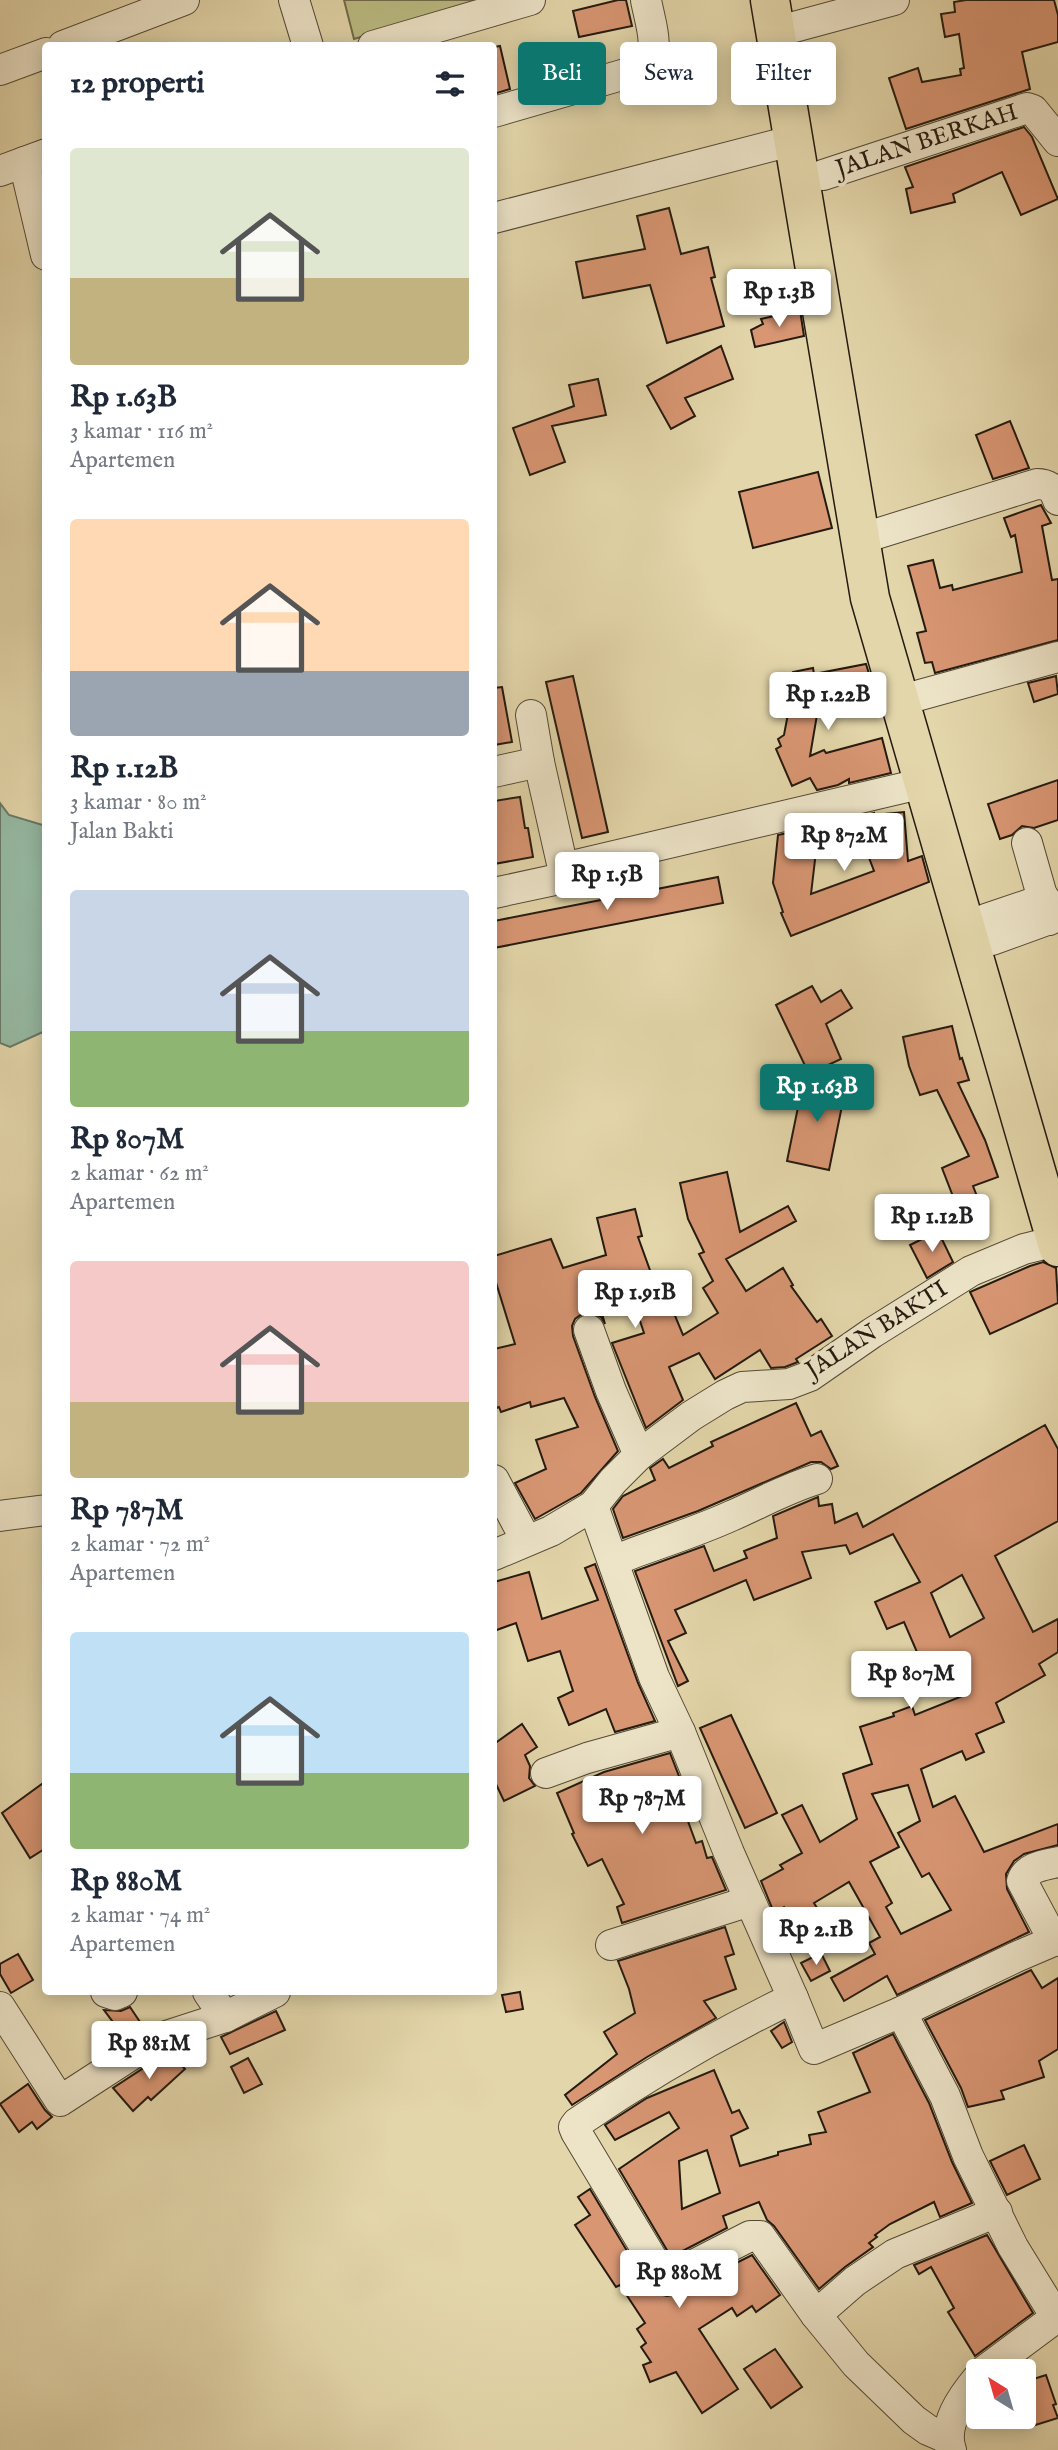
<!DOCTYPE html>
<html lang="id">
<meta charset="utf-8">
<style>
body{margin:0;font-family:"IM FELL English",serif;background:#f6f6f7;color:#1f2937;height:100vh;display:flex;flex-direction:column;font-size:26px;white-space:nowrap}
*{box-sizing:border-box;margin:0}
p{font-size:23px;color:#747a83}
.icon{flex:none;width:38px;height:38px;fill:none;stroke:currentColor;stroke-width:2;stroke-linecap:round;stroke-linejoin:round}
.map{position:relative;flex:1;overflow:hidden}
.sheet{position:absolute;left:42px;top:42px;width:455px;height:1953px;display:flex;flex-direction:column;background:#fff;border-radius:7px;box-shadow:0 4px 18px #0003}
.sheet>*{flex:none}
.top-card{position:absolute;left:518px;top:42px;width:434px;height:63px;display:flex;gap:14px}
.needle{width:46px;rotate:323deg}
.fabs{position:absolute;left:966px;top:2359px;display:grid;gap:14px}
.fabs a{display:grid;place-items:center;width:70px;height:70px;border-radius:7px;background:#fff;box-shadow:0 4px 18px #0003;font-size:35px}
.price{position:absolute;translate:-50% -60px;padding:0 16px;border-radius:7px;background:#fff;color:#222;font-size:23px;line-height:46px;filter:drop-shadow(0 2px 4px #0008)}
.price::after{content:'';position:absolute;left:50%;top:42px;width:21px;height:16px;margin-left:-10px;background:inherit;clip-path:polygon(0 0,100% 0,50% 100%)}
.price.current{background:#0f766e;color:#fff}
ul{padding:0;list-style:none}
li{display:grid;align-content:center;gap:14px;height:371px;padding:0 28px}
li span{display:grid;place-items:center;height:217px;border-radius:7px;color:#555}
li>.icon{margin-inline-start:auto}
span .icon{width:126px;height:126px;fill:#fffc;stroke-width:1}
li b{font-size:30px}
h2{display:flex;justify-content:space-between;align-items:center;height:84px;padding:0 28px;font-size:30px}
.chip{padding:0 24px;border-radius:7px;background:#fff;box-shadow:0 4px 18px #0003;font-size:24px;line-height:63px}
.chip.current{background:#0f766e;color:#fff}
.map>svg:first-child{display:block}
</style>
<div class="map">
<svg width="1058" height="2450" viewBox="0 0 1058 2450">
<rect width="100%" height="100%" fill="#e3d6aa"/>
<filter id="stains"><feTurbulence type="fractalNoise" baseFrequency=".00286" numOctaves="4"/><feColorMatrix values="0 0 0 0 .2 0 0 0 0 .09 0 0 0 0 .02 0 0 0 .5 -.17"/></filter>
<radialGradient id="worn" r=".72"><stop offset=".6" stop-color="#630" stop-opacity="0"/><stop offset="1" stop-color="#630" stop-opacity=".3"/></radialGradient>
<!-- green -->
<path fill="#bbbc83" stroke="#706c4a" stroke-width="2" d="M 344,0 L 485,0 L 354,39 Z"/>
<!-- water -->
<path fill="#96baa3" stroke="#697a68" stroke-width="2" d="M 0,803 L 9,815 L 46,826 L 45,1031 L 10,1047 L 0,1043 Z"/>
<!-- building -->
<g fill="#d89673" stroke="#251b10" stroke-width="2" fill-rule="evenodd">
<path d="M 618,0 L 626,0 L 632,26 L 579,37 L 573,11 Z"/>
<path d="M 966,0 L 1054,0 L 1058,15 L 1058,42 L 1022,52 L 1030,89 L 906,129 L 889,78 L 918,68 L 922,82 L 961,75 L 960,69 L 964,68 L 959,34 L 945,37 L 941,14 L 955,12 L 954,2 Z"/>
<path d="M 500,46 L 510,89 L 494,94 L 494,47 Z"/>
<path d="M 1024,127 L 1032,137 L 1058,199 L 1021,215 L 1002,172 L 953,194 L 955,202 L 911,213 L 906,189 L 913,187 L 905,167 Z"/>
<path d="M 669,208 L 681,254 L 708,247 L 715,277 L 711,278 L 724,326 L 667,343 L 650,285 L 583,298 L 576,262 L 645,249 L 637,216 Z"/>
<path d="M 800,310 L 804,336 L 755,347 L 751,330 L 763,324 L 761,319 Z"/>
<path d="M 721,346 L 733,379 L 685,398 L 695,416 L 671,429 L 647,386 Z"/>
<path d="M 598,379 L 606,415 L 552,426 L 565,462 L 530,475 L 513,428 L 574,406 L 569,385 Z"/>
<path d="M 1010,421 L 1029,468 L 993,479 L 976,435 Z"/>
<path d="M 818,472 L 832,528 L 753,548 L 739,492 Z"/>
<path d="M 1041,505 L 1051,523 L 1042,526 L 1052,580 L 1058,579 L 1058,640 L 935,673 L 932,662 L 925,663 L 917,633 L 926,631 L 908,566 L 933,560 L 940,588 L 952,585 L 953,590 L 1022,572 L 1015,535 L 1011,537 L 1004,518 Z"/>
<path d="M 866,664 L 875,693 L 819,703 L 810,756 L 824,750 L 826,753 L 882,738 L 891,773 L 849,783 L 849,779 L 838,785 L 817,790 L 810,778 L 792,786 L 776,749 L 781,746 L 778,739 L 784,735 L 790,703 L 798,704 L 793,672 L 813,668 L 814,674 Z"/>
<path d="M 573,676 L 608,832 L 582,838 L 546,682 Z"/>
<path d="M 1056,676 L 1058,694 L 1034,702 L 1028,683 Z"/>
<path d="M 502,687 L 512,742 L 494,745 L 494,688 Z"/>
<path d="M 1058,780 L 1058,820 L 1034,828 L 1022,826 L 1012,835 L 1000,839 L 988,804 Z"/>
<path d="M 520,797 L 525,828 L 528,828 L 533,857 L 494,864 L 494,801 Z"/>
<path d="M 904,812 L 908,861 L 922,856 L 929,882 L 791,936 L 781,913 L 783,912 L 773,883 L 778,835 L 819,826 L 811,894 L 874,871 L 863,842 L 857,843 L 854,818 L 874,813 L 874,815 Z"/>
<path d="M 718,877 L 723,903 L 494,948 L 494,921 Z"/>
<path d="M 812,986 L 821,1002 L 841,990 L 852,1008 L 826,1024 L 841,1059 L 809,1074 L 776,1005 Z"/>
<path d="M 952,1026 L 960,1059 L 962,1058 L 969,1080 L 958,1083 L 985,1140 L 998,1177 L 973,1186 L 980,1204 L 959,1212 L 942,1168 L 969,1156 L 937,1090 L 920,1095 L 909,1066 L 903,1037 Z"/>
<path d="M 804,1078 L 846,1086 L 829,1170 L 787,1161 Z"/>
<path d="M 727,1172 L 740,1232 L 788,1206 L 796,1221 L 726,1259 L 746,1291 L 783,1268 L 793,1285 L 791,1286 L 817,1322 L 821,1319 L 832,1336 L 796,1359 L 798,1362 L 785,1367 L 771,1368 L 760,1350 L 715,1379 L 699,1353 L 669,1367 L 683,1400 L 646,1428 L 612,1343 L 644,1333 L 633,1300 L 601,1310 L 605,1324 L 601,1317 L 593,1313 L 582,1314 L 575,1319 L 572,1326 L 573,1336 L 595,1397 L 618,1451 L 581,1493 L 535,1519 L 515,1483 L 546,1469 L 536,1440 L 578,1427 L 564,1398 L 531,1407 L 530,1402 L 501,1412 L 499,1407 L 494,1409 L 494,1349 L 515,1344 L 494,1276 L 494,1256 L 551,1239 L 563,1268 L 606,1255 L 597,1218 L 635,1209 L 642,1236 L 638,1237 L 664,1309 L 671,1306 L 683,1335 L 718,1313 L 703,1288 L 713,1281 L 699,1254 L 704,1252 L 688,1219 L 680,1183 Z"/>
<path d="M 938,1231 L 953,1262 L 927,1278 L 910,1245 Z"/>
<path d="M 1043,1262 L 1056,1268 L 1058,1303 L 990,1334 L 970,1292 L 1030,1266 Z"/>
<path d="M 796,1403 L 811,1436 L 821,1431 L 838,1466 L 831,1469 L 821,1462 L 811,1462 L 698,1511 L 623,1538 L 613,1509 L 623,1496 L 655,1480 L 650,1468 L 663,1459 L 669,1468 L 713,1446 L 711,1442 Z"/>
<path d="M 1045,1425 L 1058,1449 L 1058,1521 L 995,1556 L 1033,1632 L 1058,1619 L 1058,1652 L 1039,1664 L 1045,1675 L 996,1703 L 1004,1722 L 976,1734 L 984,1752 L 966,1760 L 962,1751 L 921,1769 L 933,1807 L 955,1796 L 984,1852 L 1058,1824 L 1058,1845 L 1024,1854 L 1014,1861 L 1006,1874 L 1007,1889 L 1029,1932 L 897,1995 L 887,1976 L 844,2001 L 831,1978 L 875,1954 L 869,1943 L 880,1937 L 849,1882 L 814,1903 L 828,1926 L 805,1940 L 784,1907 L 774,1913 L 761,1881 L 783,1869 L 780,1865 L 802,1853 L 782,1815 L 802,1805 L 820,1842 L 857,1819 L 843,1774 L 872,1764 L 860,1727 L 894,1716 L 893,1713 L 912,1706 L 915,1715 L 965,1695 L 952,1662 L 926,1673 L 904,1622 L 887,1629 L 875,1602 L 920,1582 L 893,1534 L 850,1554 L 846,1545 L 802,1552 L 811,1578 L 754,1600 L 746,1580 L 675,1610 L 686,1633 L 668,1641 L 688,1681 L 678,1686 L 635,1571 L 704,1546 L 714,1571 L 747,1558 L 744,1551 L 777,1538 L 773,1516 L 818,1497 L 819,1506 L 832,1504 L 835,1523 L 857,1513 L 863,1527 ZM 962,1575 L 984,1618 L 950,1637 L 931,1593 ZM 908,1785 L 920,1821 L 898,1833 L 922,1877 L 929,1873 L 951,1910 L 901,1934 L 886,1907 L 892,1903 L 870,1862 L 899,1847 L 872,1794 Z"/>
<path d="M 595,1564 L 638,1683 L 655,1721 L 615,1732 L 606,1709 L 569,1725 L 558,1698 L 573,1691 L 560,1651 L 528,1661 L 516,1623 L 494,1631 L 494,1582 L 529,1572 L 542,1619 L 598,1600 L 585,1568 Z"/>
<path d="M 731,1715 L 777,1813 L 745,1828 L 700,1728 Z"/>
<path d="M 522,1724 L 537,1747 L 525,1755 L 530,1766 L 529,1778 L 535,1786 L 504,1801 L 494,1780 L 494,1744 Z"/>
<path d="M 670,1753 L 689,1802 L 682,1805 L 696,1843 L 702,1841 L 707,1858 L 712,1857 L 726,1890 L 622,1923 L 617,1907 L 624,1904 L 602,1859 L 588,1866 L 572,1834 L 574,1833 L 557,1793 L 604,1772 Z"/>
<path d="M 46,1781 L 46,1848 L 30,1858 L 2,1813 Z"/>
<path d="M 725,1927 L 734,1954 L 725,1957 L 736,1989 L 704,2001 L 716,2018 L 647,2057 L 572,2105 L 565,2095 L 617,2054 L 604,2032 L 635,2013 L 629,1989 L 618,1961 Z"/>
<path d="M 821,1953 L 830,1971 L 811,1981 L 801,1963 Z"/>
<path d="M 18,1954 L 33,1980 L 11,1993 L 0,1974 L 0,1964 Z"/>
<path d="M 1031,1970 L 1042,1988 L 1058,1978 L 1058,2049 L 1039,2061 L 1044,2077 L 1001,2091 L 1004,2099 L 968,2107 L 961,2088 L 925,2020 Z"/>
<path d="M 520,1992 L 523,2009 L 506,2012 L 502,1995 Z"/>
<path d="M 130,2007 L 140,2022 L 122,2034 L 104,2010 L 121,2011 Z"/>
<path d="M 276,2011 L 285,2030 L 230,2054 L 221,2037 Z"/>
<path d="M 784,2022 L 792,2042 L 782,2048 L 771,2031 Z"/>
<path d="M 893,2034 L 929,2103 L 952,2162 L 972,2203 L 940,2217 L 934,2202 L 890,2224 L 875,2235 L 877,2237 L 869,2243 L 873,2247 L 845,2267 L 819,2289 L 774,2226 L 767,2220 L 759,2202 L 723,2216 L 727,2228 L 671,2257 L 619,2169 L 679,2128 L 669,2112 L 615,2140 L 605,2125 L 647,2098 L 714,2070 L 732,2113 L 739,2110 L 748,2128 L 731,2136 L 740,2166 L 778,2155 L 778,2152 L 811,2144 L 809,2135 L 826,2132 L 818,2112 L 870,2092 L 853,2053 ZM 707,2150 L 720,2193 L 682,2209 L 679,2161 Z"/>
<path d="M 171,2053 L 185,2069 L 151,2100 L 148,2097 L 133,2111 L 113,2088 L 162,2056 Z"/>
<path d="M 248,2058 L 262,2084 L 244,2093 L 231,2067 Z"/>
<path d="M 28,2084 L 45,2110 L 52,2117 L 37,2129 L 32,2122 L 19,2132 L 0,2104 Z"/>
<path d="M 1024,2145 L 1040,2179 L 1007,2195 L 990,2161 Z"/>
<path d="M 590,2189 L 648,2286 L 655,2293 L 667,2296 L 675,2294 L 752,2255 L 780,2295 L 756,2312 L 752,2306 L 737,2316 L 732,2308 L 699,2329 L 738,2389 L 702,2413 L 676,2372 L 650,2382 L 643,2365 L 651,2362 L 641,2347 L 646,2343 L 637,2329 L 645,2323 L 620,2285 L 616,2287 L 575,2225 L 590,2215 L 578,2197 Z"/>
<path d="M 987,2235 L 1033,2313 L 975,2356 L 948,2312 L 954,2308 L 931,2267 L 919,2274 L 914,2265 Z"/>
<path d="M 775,2349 L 802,2387 L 771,2408 L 744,2369 Z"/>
<path d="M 1046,2375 L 1056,2404 L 1053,2405 L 1058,2418 L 1029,2427 L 1024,2412 L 1024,2382 Z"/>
</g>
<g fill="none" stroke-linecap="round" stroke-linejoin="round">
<defs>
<g id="minor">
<path d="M 294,0 L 308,46"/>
<path d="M 794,27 L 894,0"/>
<path d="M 63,46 L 184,0"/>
<path d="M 373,46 L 530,0"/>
<path d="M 0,70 L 46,53"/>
<path d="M 494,112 L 646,68 C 661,48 650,23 646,0"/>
<path d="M 24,162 L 46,255"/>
<path d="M 0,171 L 46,154"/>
<path d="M 823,175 L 1027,108 L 1033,110 L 1058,141"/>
<path d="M 494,218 L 795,140"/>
<path d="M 860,539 L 1037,484 C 1049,484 1054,489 1058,500"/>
<path d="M 920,695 L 1058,657"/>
<path d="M 531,715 L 539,762"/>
<path d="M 494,772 L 539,762 L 563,868"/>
<path d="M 1027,843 L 1049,920"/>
<path d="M 494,893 L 559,879 L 564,873 L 563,868 L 924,783"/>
<path d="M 986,919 L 1045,899"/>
<path d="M 992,940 L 1058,916"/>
<path d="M 589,1330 L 611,1391 L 639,1455"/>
<path d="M 494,1480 L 526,1540"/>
<path d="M 593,1506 L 654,1677 L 680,1732 L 729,1853 L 793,1998 C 718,2034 646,2076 577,2123 L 574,2127 L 576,2132 L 663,2277 L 667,2279 L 672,2276 L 750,2236 L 760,2236 L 816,2315 L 856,2364 L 914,2420 L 928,2430 L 947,2438"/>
<path d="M 0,1516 L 46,1510"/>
<path d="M 494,1555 L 551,1531 L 593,1506 L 613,1481 L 639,1455 L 691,1416 L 725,1395 L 742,1387 L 789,1384 L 810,1376 L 872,1333 L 971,1271 L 1024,1249 L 1056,1241"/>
<path d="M 612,1558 L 623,1557 C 659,1543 696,1532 731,1516 C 761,1503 785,1489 817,1479"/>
<path d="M 546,1773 L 587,1758 L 680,1732"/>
<path d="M 1054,1941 L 1022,1881 C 1026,1867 1045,1865 1058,1862"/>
<path d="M 611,1945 L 750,1901"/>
<path d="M 106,1992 L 115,1995 L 122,1992"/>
<path d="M 208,1992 L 225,2017"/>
<path d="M 793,1998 L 814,2049 L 901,2012 L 1016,1957 L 1058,1939"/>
<path d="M 0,2007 L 60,2101 L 154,2040 L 225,2017 L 275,1992"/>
<path d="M 901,2012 L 945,2096 L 968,2156 L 1013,2247 L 1056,2317"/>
<path d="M 816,2315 L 855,2281 L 895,2254 L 997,2212"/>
<path d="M 984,2371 L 1058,2316"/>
<path d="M 951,2450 C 942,2425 962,2397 978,2378"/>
</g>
<path id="highway" d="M 770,0 L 870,598 L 1058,1247"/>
</defs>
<!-- minor casing -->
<use href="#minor" stroke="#544a36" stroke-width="32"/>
<!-- highway casing -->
<use href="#highway" stroke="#251b10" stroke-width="41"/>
<!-- minor -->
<use href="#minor" stroke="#ede4c8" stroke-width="30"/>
<!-- highway -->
<use href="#highway" stroke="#e3d6aa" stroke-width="38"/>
</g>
<g text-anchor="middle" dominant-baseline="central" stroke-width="7" stroke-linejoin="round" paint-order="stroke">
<!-- street labels -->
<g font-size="24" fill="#251b10" stroke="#ede4c8">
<text transform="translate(927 141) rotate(-18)">JALAN BERKAH</text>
<text transform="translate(877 1330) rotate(-32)">JALAN BAKTI</text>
</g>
</g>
<rect width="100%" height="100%" filter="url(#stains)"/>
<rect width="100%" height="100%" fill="url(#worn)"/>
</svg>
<div class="fabs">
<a><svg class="needle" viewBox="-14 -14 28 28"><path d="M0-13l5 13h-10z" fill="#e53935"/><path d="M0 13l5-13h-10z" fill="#747a83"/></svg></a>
</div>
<b class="price" style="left:779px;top:329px">Rp 1.3B</b>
<b class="price" style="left:828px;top:732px">Rp 1.22B</b>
<b class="price" style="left:844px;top:873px">Rp 872M</b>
<b class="price" style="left:607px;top:912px">Rp 1.5B</b>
<b class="price current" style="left:817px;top:1124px">Rp 1.63B</b>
<b class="price" style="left:932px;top:1254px">Rp 1.12B</b>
<b class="price" style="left:635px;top:1330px">Rp 1.91B</b>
<b class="price" style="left:911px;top:1711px">Rp 807M</b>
<b class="price" style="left:642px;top:1836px">Rp 787M</b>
<b class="price" style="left:816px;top:1967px">Rp 2.1B</b>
<b class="price" style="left:149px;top:2081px">Rp 881M</b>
<b class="price" style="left:679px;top:2310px">Rp 880M</b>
<div class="top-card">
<a class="chip current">Beli</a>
<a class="chip">Sewa</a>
<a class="chip">Filter</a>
</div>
<section class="sheet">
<h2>12 properti<svg class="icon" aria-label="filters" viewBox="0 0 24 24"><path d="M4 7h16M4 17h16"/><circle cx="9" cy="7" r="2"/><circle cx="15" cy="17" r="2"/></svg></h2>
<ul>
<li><span style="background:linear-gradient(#dfe7d0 60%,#c2b280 0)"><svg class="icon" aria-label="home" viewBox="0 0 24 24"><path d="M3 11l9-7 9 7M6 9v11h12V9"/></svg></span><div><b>Rp 1.63B</b><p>3 kamar · 116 m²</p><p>Apartemen</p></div></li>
<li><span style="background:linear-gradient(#ffd9b3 70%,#9aa5b1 0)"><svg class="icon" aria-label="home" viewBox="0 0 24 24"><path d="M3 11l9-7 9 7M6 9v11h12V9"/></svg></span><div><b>Rp 1.12B</b><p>3 kamar · 80 m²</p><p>Jalan Bakti</p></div></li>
<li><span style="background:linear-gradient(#c9d6e8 65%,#8fb573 0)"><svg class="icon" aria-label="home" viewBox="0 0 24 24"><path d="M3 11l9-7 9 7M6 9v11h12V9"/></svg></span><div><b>Rp 807M</b><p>2 kamar · 62 m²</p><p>Apartemen</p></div></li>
<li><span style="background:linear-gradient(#f6c9c9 65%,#c2b280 0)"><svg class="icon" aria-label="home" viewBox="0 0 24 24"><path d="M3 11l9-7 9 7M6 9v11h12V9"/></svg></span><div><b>Rp 787M</b><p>2 kamar · 72 m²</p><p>Apartemen</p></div></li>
<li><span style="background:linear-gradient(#bfe0f5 65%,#8fb573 0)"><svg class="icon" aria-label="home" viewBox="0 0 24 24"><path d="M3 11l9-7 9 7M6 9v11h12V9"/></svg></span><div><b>Rp 880M</b><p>2 kamar · 74 m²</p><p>Apartemen</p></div></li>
</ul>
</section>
</div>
